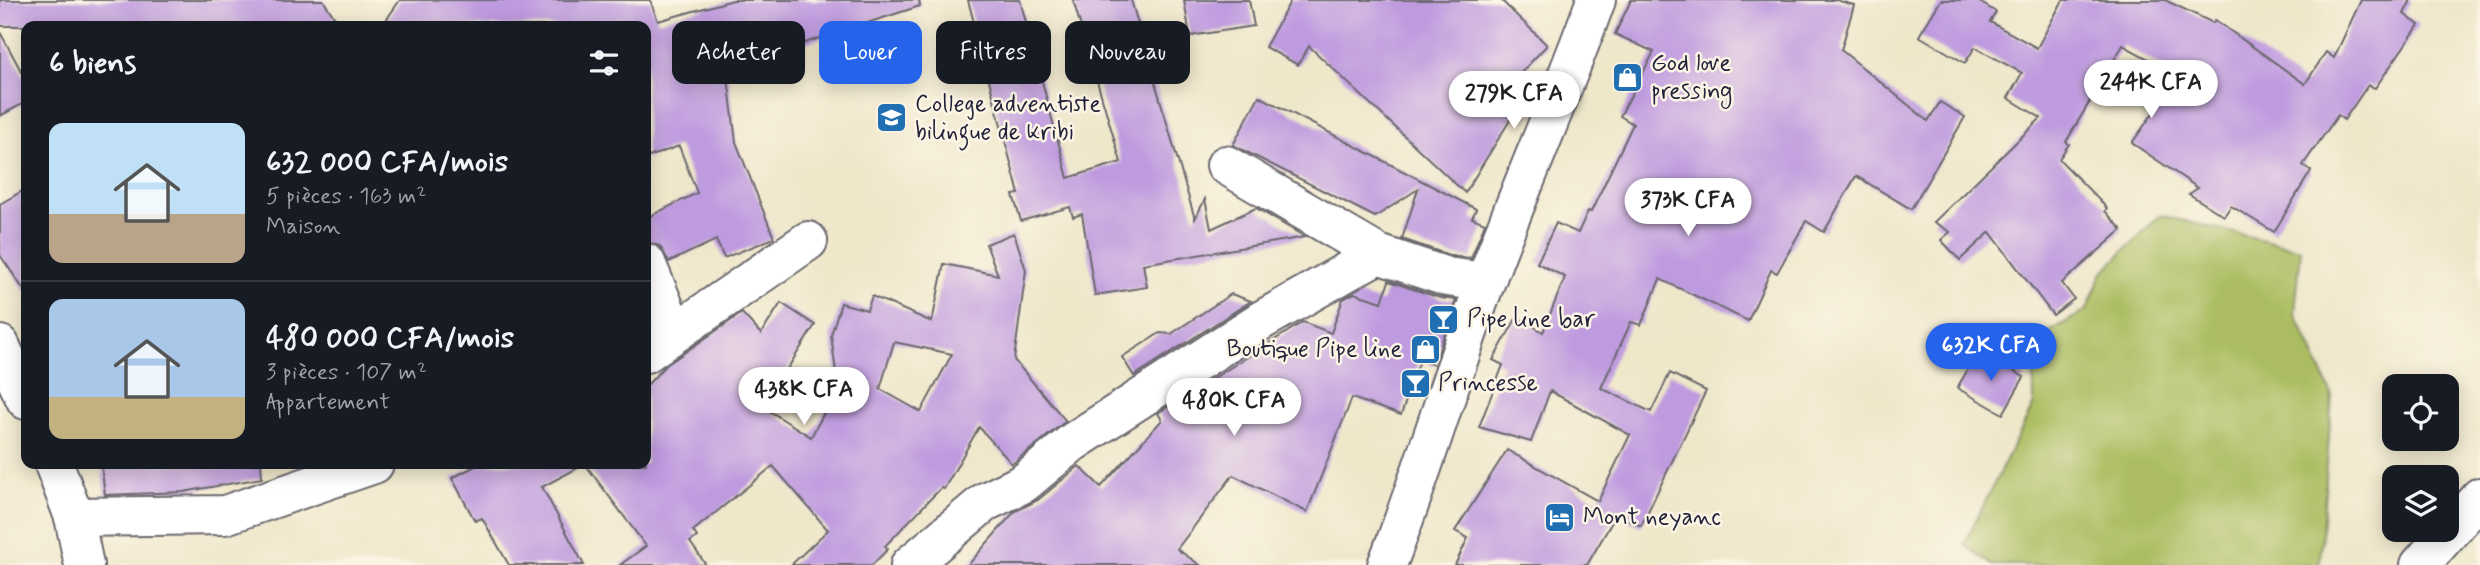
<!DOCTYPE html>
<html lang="fr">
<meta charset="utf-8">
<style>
body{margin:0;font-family:Mynerve,sans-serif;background:#20242c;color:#f1f3f6;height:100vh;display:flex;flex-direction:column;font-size:26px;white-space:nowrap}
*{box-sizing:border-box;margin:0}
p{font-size:23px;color:#9ea1a6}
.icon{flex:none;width:38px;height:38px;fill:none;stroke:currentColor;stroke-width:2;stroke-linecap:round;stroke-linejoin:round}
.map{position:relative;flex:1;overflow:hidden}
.side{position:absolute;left:21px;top:21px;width:630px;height:448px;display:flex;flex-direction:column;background:#171b24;border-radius:14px;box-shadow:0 4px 18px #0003}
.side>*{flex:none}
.top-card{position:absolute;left:672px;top:21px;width:665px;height:63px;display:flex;gap:14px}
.buttons{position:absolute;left:2382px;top:374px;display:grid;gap:14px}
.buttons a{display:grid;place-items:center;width:77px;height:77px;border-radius:14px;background:#171b24;box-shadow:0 4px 18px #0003;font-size:35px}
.price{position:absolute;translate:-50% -60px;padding:0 16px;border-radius:24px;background:#fff;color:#222;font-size:23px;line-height:46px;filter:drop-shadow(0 2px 4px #0008)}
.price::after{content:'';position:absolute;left:50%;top:42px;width:21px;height:16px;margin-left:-10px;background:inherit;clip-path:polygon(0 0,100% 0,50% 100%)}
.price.active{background:#2563eb;color:#fff}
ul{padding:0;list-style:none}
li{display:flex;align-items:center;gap:21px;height:175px;padding:0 28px}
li+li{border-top:2px solid #363941}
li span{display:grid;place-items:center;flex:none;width:196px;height:140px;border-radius:14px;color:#555}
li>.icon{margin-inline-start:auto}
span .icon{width:84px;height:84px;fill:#fffc;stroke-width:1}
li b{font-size:30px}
h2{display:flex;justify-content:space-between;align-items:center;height:84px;padding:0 28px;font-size:30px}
.pill{padding:0 24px;border-radius:14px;background:#171b24;box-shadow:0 4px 18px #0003;font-size:24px;line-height:63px}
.pill.active{background:#2563eb;color:#fff}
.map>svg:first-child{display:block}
</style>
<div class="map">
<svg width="2480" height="565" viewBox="0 0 2480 565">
<rect width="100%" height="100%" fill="#fcf5e5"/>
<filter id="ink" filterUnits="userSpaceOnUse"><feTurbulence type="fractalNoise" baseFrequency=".0143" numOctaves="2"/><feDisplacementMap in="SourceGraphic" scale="14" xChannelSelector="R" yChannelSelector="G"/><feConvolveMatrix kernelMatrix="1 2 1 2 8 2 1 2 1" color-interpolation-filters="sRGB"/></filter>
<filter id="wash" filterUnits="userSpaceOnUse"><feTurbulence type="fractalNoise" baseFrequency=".00686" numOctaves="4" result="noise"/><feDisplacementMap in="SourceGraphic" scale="28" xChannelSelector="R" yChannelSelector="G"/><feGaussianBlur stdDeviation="1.57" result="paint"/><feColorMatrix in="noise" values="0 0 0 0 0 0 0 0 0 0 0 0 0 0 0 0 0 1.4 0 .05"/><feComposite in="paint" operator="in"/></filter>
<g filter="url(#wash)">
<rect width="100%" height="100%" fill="#efe7ca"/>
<!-- green -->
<path fill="#abbd61" stroke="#66704e" stroke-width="2" d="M 2160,215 L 2301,249 L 2295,313 L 2332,395 L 2320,561 L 2317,565 L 1992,565 L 1964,544 L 2034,404 L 2033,341 L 2087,310 L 2102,273 Z"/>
<g id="blocks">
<!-- building -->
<g fill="#be9adf" fill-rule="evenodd">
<path d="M 0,0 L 323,0 L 340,26 L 0,26 Z"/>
<path d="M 400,0 L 650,0 L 658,21 L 733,0 L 919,0 L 920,6 L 789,48 L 787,43 L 726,61 L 736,142 L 774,238 L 724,258 L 716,240 L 669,262 L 660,246 L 646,242 L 646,218 L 697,193 L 679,146 L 646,158 L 646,26 L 382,26 Z"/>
<path d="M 968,0 L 1020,0 L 1068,178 L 1121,162 L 1073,0 L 1131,0 L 1195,219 L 1205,199 L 1211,229 L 1256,208 L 1305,237 L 1143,264 L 1147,287 L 1095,295 L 1082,214 L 1073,217 L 1070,207 L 1021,221 L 1013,195 L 1019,194 Z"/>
<path d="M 1184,0 L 1249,0 L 1254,26 L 1190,36 Z"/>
<path d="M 1291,0 L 1501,0 L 1547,45 L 1502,93 L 1523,99 L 1465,193 L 1309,46 L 1298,65 L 1265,47 Z"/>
<path d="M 1631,0 L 1836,0 L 1854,5 L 1841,50 L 1928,121 L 1940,102 L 1965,117 L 1911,209 L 1856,176 L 1824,232 L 1806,221 L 1777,273 L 1771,270 L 1748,321 L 1660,279 L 1641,325 L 1631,322 L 1601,388 L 1651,412 L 1670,373 L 1706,391 L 1641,526 L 1616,515 L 1587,565 L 1455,565 L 1468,538 L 1455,531 L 1507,450 L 1598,501 L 1630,435 L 1550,391 L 1531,442 L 1479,427 L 1503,365 L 1493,360 L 1517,317 L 1543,332 L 1565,277 L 1537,263 L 1556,223 L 1578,233 L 1588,211 L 1591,212 L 1633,124 L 1620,116 L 1654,52 L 1615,34 Z"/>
<path d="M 1941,0 L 1976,0 L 1996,12 L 1990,22 L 2037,48 L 2063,0 L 2165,0 L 2213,23 L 2215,20 L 2305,84 L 2326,52 L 2334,58 L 2361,0 L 2411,0 L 2404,14 L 2419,25 L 2375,88 L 2368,85 L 2344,120 L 2338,115 L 2303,165 L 2311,171 L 2274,232 L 2231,206 L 2224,216 L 2189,194 L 2198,188 L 2132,143 L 2170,89 L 2164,84 L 2172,72 L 2123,45 L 2066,142 L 2069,144 L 2059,159 L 2107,208 L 2105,211 L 2122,230 L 2062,283 L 2074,299 L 2053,315 L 1990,232 L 1960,260 L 1941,240 L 1950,232 L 1934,222 L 2041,118 L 2008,98 L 2022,73 L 1975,47 L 1965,63 L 1919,36 Z"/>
<path d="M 0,32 L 26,80 L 26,102 L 0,116 Z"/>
<path d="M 1259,96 L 1476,209 L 1472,218 L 1485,223 L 1471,258 L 1452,256 L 1402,239 L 1418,189 L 1375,217 L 1233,145 Z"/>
<path d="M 26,189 L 26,293 L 0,255 L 0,204 Z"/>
<path d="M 1014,233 L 1026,270 L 1014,360 L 1066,421 L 1012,464 L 979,427 L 944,489 L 941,488 L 885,546 L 888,549 L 872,565 L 791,565 L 828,530 L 773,466 L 693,531 L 697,537 L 690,542 L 706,565 L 620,565 L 646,546 L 585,464 L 542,487 L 584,565 L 509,565 L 482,518 L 475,521 L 452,478 L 479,464 L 646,464 L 646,386 L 665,366 L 742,313 L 761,334 L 781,303 L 815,325 L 763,407 L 811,437 L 838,387 L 831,335 L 841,303 L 867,310 L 872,296 L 932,322 L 944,264 L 998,275 L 986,244 ZM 894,342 L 952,354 L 921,412 L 880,389 Z"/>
<path d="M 1389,281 L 1440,298 L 1456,300 L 1434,365 L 1420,360 L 1401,415 L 1352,398 L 1307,512 L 1233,475 L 1177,549 L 1200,565 L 968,565 L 1014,512 L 1038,500 L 1079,466 L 1101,487 L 1162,420 L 1158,413 L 1303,322 L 1331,333 L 1343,299 L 1354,293 L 1382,302 Z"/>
<path d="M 1231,294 L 1251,301 L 1134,376 L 1122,357 L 1160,333 L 1171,334 Z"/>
<path d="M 1979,351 L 2024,377 L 2003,414 L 1957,388 Z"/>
<path d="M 101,464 L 261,464 L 262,478 L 183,492 L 105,495 Z"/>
</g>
</g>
</g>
<g filter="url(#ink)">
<use href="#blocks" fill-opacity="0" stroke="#6a676d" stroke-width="2"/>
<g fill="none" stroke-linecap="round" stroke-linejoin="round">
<defs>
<g id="minor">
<path d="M 1226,165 L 1378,254"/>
<path d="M 646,263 L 675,333"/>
<path d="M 646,353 L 808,241"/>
<path d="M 74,517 L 225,515 L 374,464"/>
<path d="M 910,565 L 985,502 L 1024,483 L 1073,442 L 1262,320 L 1378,254 L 1447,277 L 1485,282"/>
<path d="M 1387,565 C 1423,472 1451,377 1485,283 C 1520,188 1562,95 1596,0"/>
<path d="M 2420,565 L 2480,497"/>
</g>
<g id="major">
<path d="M 0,345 L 26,400"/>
<path d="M 54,464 L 74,517 L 84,565"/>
</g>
</defs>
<!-- minor casing -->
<use href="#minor" stroke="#6a676d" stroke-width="42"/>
<!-- major casing -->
<use href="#major" stroke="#6a676d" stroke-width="42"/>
<!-- minor -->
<use href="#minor" stroke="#fff" stroke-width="38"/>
<!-- major -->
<use href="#major" stroke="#fff" stroke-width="38"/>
</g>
</g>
<!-- icons -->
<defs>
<symbol id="shop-square" viewBox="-11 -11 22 22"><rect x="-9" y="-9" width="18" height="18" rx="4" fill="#1f6fb2" stroke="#fcf5e5"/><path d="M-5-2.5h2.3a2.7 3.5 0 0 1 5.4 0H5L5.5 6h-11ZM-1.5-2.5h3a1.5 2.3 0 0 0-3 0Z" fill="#fff"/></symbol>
<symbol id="school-square" viewBox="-11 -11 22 22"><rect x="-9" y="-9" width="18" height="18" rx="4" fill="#1f6fb2" stroke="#fcf5e5"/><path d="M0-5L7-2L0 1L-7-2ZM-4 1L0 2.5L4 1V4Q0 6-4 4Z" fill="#fff"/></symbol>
<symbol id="bar-square" viewBox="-11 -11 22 22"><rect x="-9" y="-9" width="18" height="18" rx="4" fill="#1f6fb2" stroke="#fcf5e5"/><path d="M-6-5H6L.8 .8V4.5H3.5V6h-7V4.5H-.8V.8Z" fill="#fff"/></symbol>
<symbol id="hotel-square" viewBox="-11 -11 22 22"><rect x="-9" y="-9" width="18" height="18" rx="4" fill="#1f6fb2" stroke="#fcf5e5"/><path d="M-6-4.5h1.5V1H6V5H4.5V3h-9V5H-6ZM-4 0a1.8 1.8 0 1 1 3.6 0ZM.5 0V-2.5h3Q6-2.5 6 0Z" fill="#fff"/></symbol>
</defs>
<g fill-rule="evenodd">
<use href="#shop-square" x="1610" y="60" width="35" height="35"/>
<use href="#school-square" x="874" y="100" width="35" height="35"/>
<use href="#bar-square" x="1426" y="302" width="35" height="35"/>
<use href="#shop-square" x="1408" y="332" width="35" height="35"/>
<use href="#bar-square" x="1398" y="366" width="35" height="35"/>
<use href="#hotel-square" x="1542" y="500" width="35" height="35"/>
</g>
<g text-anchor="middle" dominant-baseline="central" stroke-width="5" stroke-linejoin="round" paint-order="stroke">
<!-- poi labels -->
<g font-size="24" fill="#22223b" stroke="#fcf5e5" text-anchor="start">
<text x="1651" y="63">God love<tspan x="1651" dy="28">pressing</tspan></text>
<text x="915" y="104">College adventiste<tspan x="915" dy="28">bilingue de kribi</tspan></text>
<text x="1467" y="319">Pipe line bar</text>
<text x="1402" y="349" text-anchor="end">Boutique Pipe line</text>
<text x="1438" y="383">Princesse</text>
<text x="1583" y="517">Mont neyanc</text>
</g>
</g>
</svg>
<div class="buttons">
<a><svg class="icon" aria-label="locate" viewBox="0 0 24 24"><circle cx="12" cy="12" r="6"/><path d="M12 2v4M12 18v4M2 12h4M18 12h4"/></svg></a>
<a><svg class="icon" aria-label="layers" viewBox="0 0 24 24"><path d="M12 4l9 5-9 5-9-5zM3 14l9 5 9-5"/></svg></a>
</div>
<b class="price" style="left:2151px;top:120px">244K CFA</b>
<b class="price" style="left:1514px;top:131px">279K CFA</b>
<b class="price" style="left:1688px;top:238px">373K CFA</b>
<b class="price active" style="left:1991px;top:383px">632K CFA</b>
<b class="price" style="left:804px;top:427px">438K CFA</b>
<b class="price" style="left:1234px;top:438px">480K CFA</b>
<div class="top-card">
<a class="pill">Acheter</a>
<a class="pill active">Louer</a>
<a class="pill">Filtres</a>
<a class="pill">Nouveau</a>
</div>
<section class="side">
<h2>6 biens<svg class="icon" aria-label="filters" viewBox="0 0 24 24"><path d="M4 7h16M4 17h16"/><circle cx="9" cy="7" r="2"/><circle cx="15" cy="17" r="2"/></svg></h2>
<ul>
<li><span style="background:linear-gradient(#bfe0f5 65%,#b9a48a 0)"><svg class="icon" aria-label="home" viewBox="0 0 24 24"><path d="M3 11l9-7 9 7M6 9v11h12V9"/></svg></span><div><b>632 000 CFA/mois</b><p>5 pièces · 163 m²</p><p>Maison</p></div></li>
<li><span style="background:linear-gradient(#a9c7e8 70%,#c2b280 0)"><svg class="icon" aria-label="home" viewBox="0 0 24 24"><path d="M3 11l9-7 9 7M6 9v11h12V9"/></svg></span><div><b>480 000 CFA/mois</b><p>3 pièces · 107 m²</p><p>Appartement</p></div></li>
</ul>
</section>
</div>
